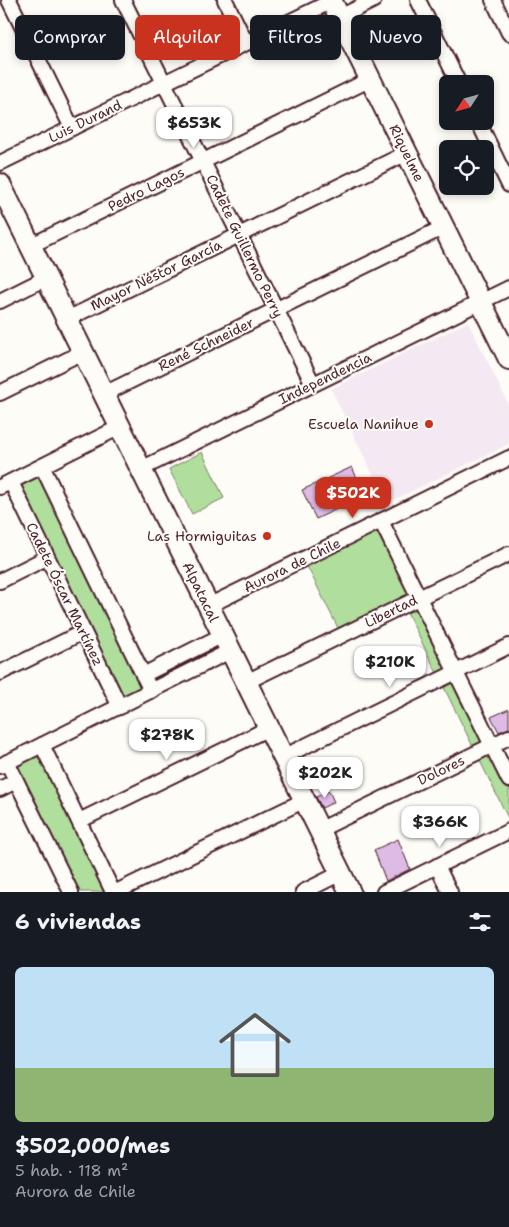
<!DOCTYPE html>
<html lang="es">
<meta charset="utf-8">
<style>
body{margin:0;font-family:"Shantell Sans",sans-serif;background:#242831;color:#f1f3f6;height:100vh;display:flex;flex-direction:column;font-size:19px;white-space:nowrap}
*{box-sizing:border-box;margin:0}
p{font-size:16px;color:#9ea1a6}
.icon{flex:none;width:28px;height:28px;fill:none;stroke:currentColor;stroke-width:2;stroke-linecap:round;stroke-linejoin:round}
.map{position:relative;height:892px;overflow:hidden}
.side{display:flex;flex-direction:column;background:#171b24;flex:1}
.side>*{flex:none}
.guide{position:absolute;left:15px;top:15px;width:480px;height:45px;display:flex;gap:10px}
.needle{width:32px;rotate:234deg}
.buttons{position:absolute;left:439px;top:75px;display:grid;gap:10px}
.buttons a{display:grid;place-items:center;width:55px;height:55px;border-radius:8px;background:#171b24;box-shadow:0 2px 8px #0003;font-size:25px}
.price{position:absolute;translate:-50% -42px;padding:0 11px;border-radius:10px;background:#fff;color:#222;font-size:16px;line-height:32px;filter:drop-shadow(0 1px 2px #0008)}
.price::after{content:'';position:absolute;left:50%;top:30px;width:15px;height:11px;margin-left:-8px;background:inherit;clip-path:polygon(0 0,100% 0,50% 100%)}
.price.active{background:#c8321e;color:#fff}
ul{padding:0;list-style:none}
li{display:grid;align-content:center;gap:10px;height:265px;padding:0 15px}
li span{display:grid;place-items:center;height:155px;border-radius:8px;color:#555}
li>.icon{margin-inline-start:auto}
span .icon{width:90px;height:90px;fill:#fffc;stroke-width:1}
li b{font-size:21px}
h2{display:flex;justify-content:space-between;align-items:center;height:60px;padding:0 15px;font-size:21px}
.chip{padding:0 18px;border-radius:8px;background:#171b24;box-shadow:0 2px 8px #0003;font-size:18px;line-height:45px}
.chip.active{background:#c8321e;color:#fff}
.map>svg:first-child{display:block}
</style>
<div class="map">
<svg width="509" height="892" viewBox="0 0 509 892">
<rect width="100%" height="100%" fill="#fdfcf7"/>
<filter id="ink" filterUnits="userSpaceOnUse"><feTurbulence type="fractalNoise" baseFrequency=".02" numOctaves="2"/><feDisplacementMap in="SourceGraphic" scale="10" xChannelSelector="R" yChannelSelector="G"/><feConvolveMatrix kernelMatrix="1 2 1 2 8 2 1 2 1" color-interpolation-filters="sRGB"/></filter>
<g filter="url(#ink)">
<!-- built -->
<path fill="#f4e8f2" d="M 468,322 L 509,405 L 509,444 L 387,503 L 331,389 Z"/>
<!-- green -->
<g fill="#b0de9d" stroke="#7d7e64">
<path d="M 202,452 L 224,498 L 192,514 L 169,469 Z"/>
<path d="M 42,476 L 145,689 L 122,700 L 19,487 Z"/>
<path d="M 379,531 L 411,594 L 339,630 L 307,566 Z"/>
<path d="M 418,601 L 509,789 L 509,820 L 406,610 Z"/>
<path d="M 219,640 L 224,651 L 154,686 L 149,676 Z"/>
<path d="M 41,755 L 108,892 L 77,892 L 15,767 Z"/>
</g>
<!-- building -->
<g fill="#debbe5" stroke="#4a1f2b">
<path d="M 352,467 L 365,496 L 316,519 L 302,490 Z"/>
<path d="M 509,709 L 509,728 L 499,732 L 491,717 Z"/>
<path d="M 329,791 L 334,802 L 322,808 L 316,797 Z"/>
<path d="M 398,839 L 410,869 L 386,881 L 374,850 Z"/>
</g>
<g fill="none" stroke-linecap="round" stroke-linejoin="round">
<defs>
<g id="street">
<path d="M 9,0 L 72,128"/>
<path d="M 123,0 L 313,384"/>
<path d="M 225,0 L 246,43"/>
<path d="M 418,0 L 459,84"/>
<path d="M 493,0 L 509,33"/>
<path d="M 340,17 L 374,0"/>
<path d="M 478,121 L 509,185"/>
<path d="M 0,163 L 332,1"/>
<path d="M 30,246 L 371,79"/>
<path d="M 0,301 L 46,278"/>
<path d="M 67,319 L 407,153"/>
<path d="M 0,393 L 83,352"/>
<path d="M 104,394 L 444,227"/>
<path d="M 42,466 L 151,691"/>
<path d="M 141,469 L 509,288"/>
<path d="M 11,482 L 120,707"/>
<path d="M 0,487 L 120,427"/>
<path d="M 381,521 L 509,780"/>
<path d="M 0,581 L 46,558"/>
<path d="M 208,606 L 509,458"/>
<path d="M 0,673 L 83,632"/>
<path d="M 143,675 L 223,635"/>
<path d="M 246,682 L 509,554"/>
<path d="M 42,745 L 113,892"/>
<path d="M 283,757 L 509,646"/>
<path d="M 7,762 L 71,892"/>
<path d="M 0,766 L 230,651"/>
<path d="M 0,789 L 16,781"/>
<path d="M 79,821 L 269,728"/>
<path d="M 319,830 L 509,737"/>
<path d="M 437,866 L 450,892"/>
<path d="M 116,892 L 305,800"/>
<path d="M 303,892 L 341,873"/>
<path d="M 384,892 L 509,831"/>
</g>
<g id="secondary">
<path d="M 331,0 L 509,359"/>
<path d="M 0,184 L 350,892"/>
</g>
</defs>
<!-- street casing -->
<use href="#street" stroke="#4a1f2b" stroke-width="18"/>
<!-- secondary casing -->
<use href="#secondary" stroke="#4a1f2b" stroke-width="24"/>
<!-- street -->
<use href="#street" stroke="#fdfcf7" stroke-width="14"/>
<!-- secondary -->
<use href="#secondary" stroke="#fdfcf7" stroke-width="20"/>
</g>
</g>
<!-- markers -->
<g fill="#c8321e" stroke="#fdfcf7" stroke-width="2">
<circle cx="429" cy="424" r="5"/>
<circle cx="267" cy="536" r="5"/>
</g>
<g text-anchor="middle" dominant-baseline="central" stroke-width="4" stroke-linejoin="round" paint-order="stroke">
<!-- street labels -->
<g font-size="14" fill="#4a1f2b" stroke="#fdfcf7">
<text transform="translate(85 121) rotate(-26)">Luis Durand</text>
<text transform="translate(407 153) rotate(64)">Riquelme</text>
<text transform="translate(146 189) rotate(-26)">Pedro Lagos</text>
<text transform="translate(245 246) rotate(64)">Cadete Guillermo Perry</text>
<text transform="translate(156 275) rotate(-26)">Mayor Néstor García</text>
<text transform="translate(206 344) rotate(-26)">René Schneider</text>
<text transform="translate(325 378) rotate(-26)">Independencia</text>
<text transform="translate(292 565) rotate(-26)">Aurora de Chile</text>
<text transform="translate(201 592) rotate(64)">Alpatacal</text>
<text transform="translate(65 594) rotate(64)">Cadete Óscar Martínez</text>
<text transform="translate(391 611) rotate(-26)">Libertad</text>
<text transform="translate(441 770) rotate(-26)">Dolores</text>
</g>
<!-- poi labels -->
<g font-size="14" fill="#4a1f2b" stroke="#fdfcf7" text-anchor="end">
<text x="419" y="424">Escuela Nanihue</text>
<text x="257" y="536">Las Hormiguitas</text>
</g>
</g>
</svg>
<div class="buttons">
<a><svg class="needle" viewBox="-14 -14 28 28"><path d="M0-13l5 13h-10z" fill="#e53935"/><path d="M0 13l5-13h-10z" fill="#9ea1a6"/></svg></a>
<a><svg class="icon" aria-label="locate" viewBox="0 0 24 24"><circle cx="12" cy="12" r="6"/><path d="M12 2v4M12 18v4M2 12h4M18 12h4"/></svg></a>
</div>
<b class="price" style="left:194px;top:149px">$653K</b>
<b class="price active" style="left:353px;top:519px">$502K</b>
<b class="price" style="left:390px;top:688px">$210K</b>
<b class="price" style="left:167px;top:761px">$278K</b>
<b class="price" style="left:325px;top:799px">$202K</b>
<b class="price" style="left:440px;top:848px">$366K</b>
<div class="guide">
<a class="chip">Comprar</a>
<a class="chip active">Alquilar</a>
<a class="chip">Filtros</a>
<a class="chip">Nuevo</a>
</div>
</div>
<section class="side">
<h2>6 viviendas<svg class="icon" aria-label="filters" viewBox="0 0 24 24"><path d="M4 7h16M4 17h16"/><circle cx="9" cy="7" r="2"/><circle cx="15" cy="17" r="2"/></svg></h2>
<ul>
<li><span style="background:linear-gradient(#bfe0f5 65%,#8fb573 0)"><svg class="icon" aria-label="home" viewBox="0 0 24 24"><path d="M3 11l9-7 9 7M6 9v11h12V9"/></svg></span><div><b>$502,000/mes</b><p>5 hab. · 118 m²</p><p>Aurora de Chile</p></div></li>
</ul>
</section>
